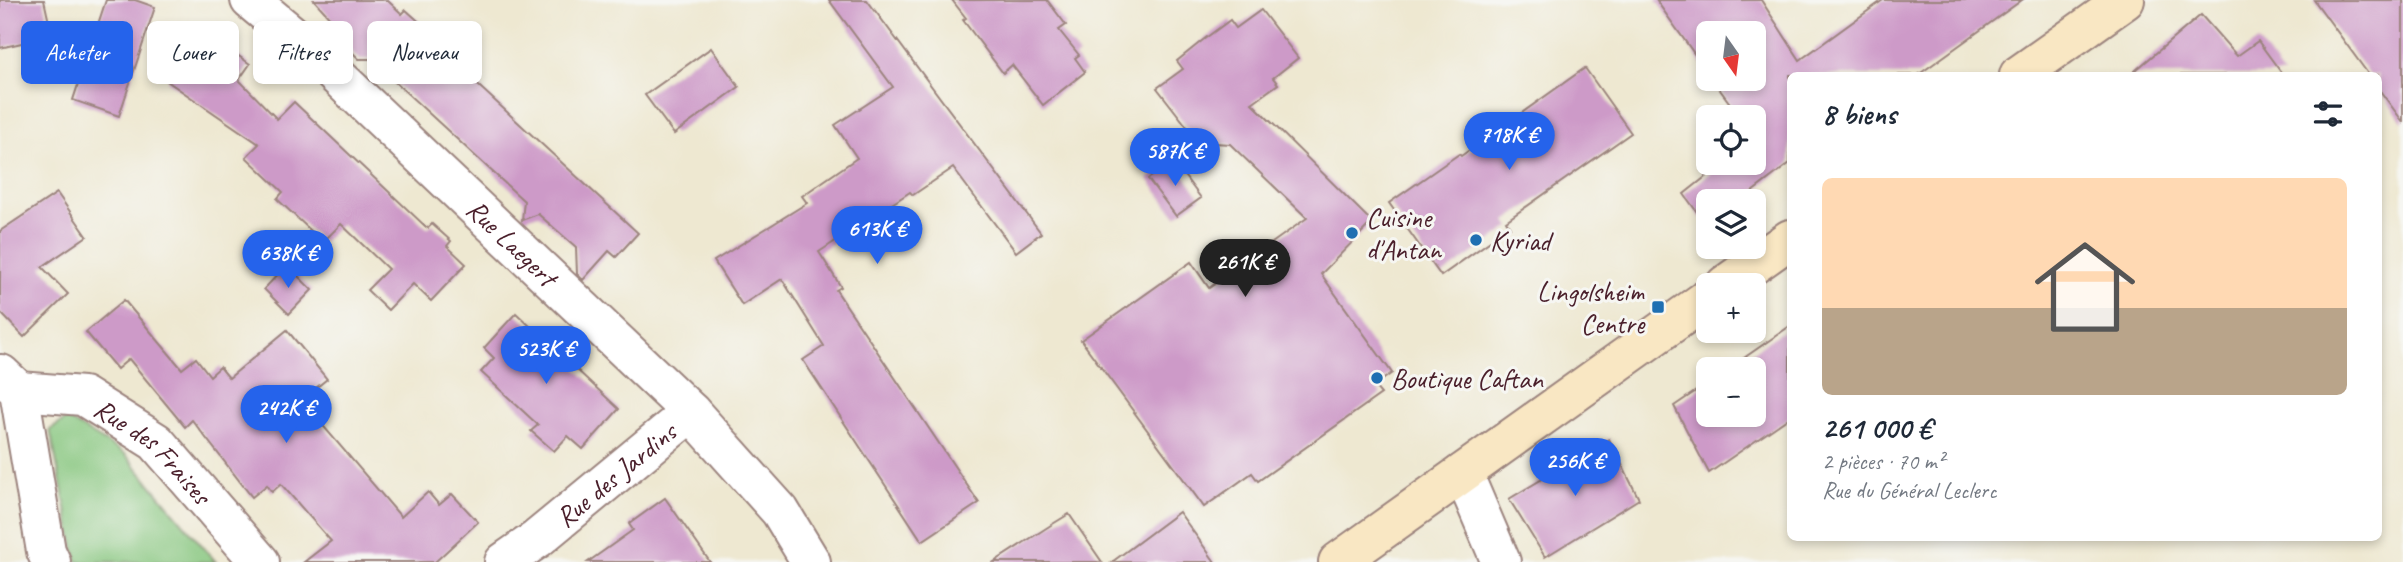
<!DOCTYPE html>
<html lang="fr">
<meta charset="utf-8">
<style>
body{margin:0;font-family:Caveat,sans-serif;background:#f2f2f3;color:#1f2937;height:100vh;display:flex;flex-direction:column;font-size:26px;white-space:nowrap}
*{box-sizing:border-box;margin:0}
p{font-size:23px;color:#747a83}
.icon{flex:none;width:38px;height:38px;fill:none;stroke:currentColor;stroke-width:2;stroke-linecap:round;stroke-linejoin:round}
.map{position:relative;flex:1;overflow:hidden}
.side{position:absolute;left:1787px;top:72px;width:595px;height:469px;display:flex;flex-direction:column;background:#fff;border-radius:10px;box-shadow:0 4px 10px #0003}
.side>*{flex:none}
.guide{position:absolute;left:21px;top:21px;width:665px;height:63px;display:flex;gap:14px}
.needle{width:46px;rotate:166deg}
.buttons{position:absolute;left:1696px;top:21px;display:grid;gap:14px}
.buttons a{display:grid;place-items:center;width:70px;height:70px;border-radius:10px;background:#fff;box-shadow:0 4px 10px #0003;font-size:35px}
.price{position:absolute;translate:-50% -60px;padding:0 16px;border-radius:24px;background:#2563eb;color:#fff;font-size:23px;line-height:46px;filter:drop-shadow(0 2px 4px #0008)}
.price::after{content:'';position:absolute;left:50%;top:42px;width:21px;height:16px;margin-left:-10px;background:inherit;clip-path:polygon(0 0,100% 0,50% 100%)}
.price.current{background:#222;color:#fff}
ul{padding:0;list-style:none}
li{display:grid;align-content:center;gap:14px;height:371px;padding:0 35px}
li+li{border-top:2px solid #e0e1e3}
li span{display:grid;place-items:center;height:217px;border-radius:10px;color:#555}
li>.icon{margin-inline-start:auto}
span .icon{width:126px;height:126px;fill:#fffc;stroke-width:1}
li b{font-size:30px}
h2{display:flex;justify-content:space-between;align-items:center;height:84px;padding:0 35px;font-size:30px}
.tag{padding:0 24px;border-radius:10px;background:#fff;box-shadow:0 4px 10px #0003;font-size:24px;line-height:63px}
.tag.current{background:#2563eb;color:#fff}
.map>svg:first-child{display:block}
</style>
<div class="map">
<svg width="2403" height="562" viewBox="0 0 2403 562">
<rect width="100%" height="100%" fill="#f6f6f2"/>
<filter id="ink" filterUnits="userSpaceOnUse"><feTurbulence type="fractalNoise" baseFrequency=".0143" numOctaves="2"/><feDisplacementMap in="SourceGraphic" scale="14" xChannelSelector="R" yChannelSelector="G"/><feConvolveMatrix kernelMatrix="1 2 1 2 8 2 1 2 1" color-interpolation-filters="sRGB"/></filter>
<filter id="wash" filterUnits="userSpaceOnUse"><feTurbulence type="fractalNoise" baseFrequency=".00686" numOctaves="4" result="noise"/><feDisplacementMap in="SourceGraphic" scale="28" xChannelSelector="R" yChannelSelector="G"/><feGaussianBlur stdDeviation="1.57" result="paint"/><feColorMatrix in="noise" values="0 0 0 0 0 0 0 0 0 0 0 0 0 0 0 0 0 1.4 0 .05"/><feComposite in="paint" operator="in"/></filter>
<g filter="url(#wash)">
<rect width="100%" height="100%" fill="#eee8d1"/>
<!-- green -->
<path fill="#86c67e" stroke="#687254" stroke-width="2" d="M 67,419 L 125,454 L 216,562 L 77,562 L 50,430 Z"/>
<g id="blocks">
<!-- building -->
<g fill="#cd9ac8">
<path d="M 0,0 L 44,0 L 52,36 L 0,48 Z"/>
<path d="M 106,0 L 135,0 L 155,7 L 119,116 L 73,100 Z"/>
<path d="M 314,0 L 387,0 L 402,14 L 406,10 L 473,70 L 468,76 L 638,233 L 616,257 L 609,251 L 583,280 L 577,274 L 576,247 L 538,214 L 522,220 L 524,201 L 370,59 L 359,59 L 351,51 L 350,40 Z"/>
<path d="M 829,0 L 867,0 L 1041,233 L 1016,252 L 953,168 L 913,195 L 910,192 L 819,252 L 841,287 L 836,290 L 979,503 L 922,541 L 803,360 L 824,346 L 782,279 L 742,305 L 714,261 L 807,203 L 802,196 L 857,158 L 835,125 L 893,87 Z"/>
<path d="M 952,0 L 1047,0 L 1066,25 L 1059,30 L 1079,55 L 1075,58 L 1085,72 L 1043,105 L 1012,65 L 1003,73 L 963,20 L 966,18 Z"/>
<path d="M 1656,0 L 1761,0 L 1800,60 L 1883,0 L 2022,0 L 1918,75 L 1790,75 L 1790,163 L 1740,201 L 1708,201 L 1708,214 L 1702,219 L 1684,194 L 1723,163 L 1754,163 L 1754,117 L 1740,117 L 1712,79 L 1754,79 L 1754,33 L 1708,33 L 1708,73 Z"/>
<path d="M 2314,0 L 2403,0 L 2403,122 L 2378,88 L 2378,75 L 2369,75 Z"/>
<path d="M 1261,10 L 1298,58 L 1273,78 L 1278,84 L 1252,103 L 1372,222 L 1321,274 L 1392,373 L 1374,386 L 1381,394 L 1258,481 L 1252,473 L 1204,507 L 1081,340 L 1191,262 L 1209,288 L 1307,218 L 1230,144 L 1199,142 L 1157,88 L 1183,69 L 1177,61 L 1203,40 L 1230,20 L 1236,28 Z"/>
<path d="M 2201,15 L 2237,56 L 2258,41 L 2283,75 L 2130,75 Z"/>
<path d="M 210,36 L 250,64 L 239,80 L 277,119 L 294,102 L 426,227 L 428,228 L 432,224 L 451,241 L 447,246 L 466,264 L 431,301 L 413,284 L 388,310 L 367,290 L 388,269 L 341,224 L 323,242 L 277,199 L 283,192 L 246,157 L 259,144 L 167,81 L 196,41 L 204,45 Z"/>
<path d="M 711,48 L 739,87 L 674,134 L 645,95 Z"/>
<path d="M 1585,68 L 1631,133 L 1506,221 L 1510,227 L 1441,276 L 1389,203 L 1459,154 L 1461,156 Z"/>
<path d="M 1173,161 L 1201,198 L 1176,216 L 1148,179 Z"/>
<path d="M 57,193 L 87,236 L 42,267 L 68,294 L 24,337 L 0,312 L 0,231 Z"/>
<path d="M 287,265 L 312,290 L 289,314 L 264,289 Z"/>
<path d="M 124,300 L 182,369 L 196,358 L 210,376 L 220,367 L 229,378 L 287,330 L 327,379 L 301,400 L 401,517 L 428,492 L 439,505 L 452,494 L 478,522 L 435,562 L 304,562 L 331,541 L 281,484 L 272,492 L 267,485 L 252,497 L 192,420 L 185,427 L 129,359 L 117,369 L 86,332 Z"/>
<path d="M 516,313 L 619,409 L 583,449 L 568,436 L 554,451 L 531,431 L 538,425 L 481,372 L 494,358 L 484,348 Z"/>
<path d="M 1790,326 L 1790,417 L 1709,473 L 1674,406 L 1708,383 L 1708,415 L 1754,415 L 1754,369 L 1728,369 Z"/>
<path d="M 1609,439 L 1639,499 L 1545,557 L 1509,499 Z"/>
<path d="M 665,498 L 710,562 L 588,562 L 633,530 L 629,524 Z"/>
<path d="M 1179,512 L 1215,562 L 1112,562 Z"/>
<path d="M 1069,514 L 1102,562 L 994,562 L 1051,525 Z"/>
</g>
</g>
</g>
<g filter="url(#ink)">
<use href="#blocks" fill-opacity="0" stroke="#9c847e" stroke-width="2"/>
<g fill="none" stroke-linecap="round" stroke-linejoin="round">
<defs>
<g id="minor">
<path id="s1" d="M 250,0 L 303,44 L 691,412 L 780,511 L 811,562"/>
<path d="M 1,374 L 19,391 L 46,551 L 51,562"/>
<path id="s2" d="M 19,391 L 83,396 L 156,442 L 260,562"/>
<path d="M 1463,473 L 1501,562"/>
<path id="s3" d="M 504,562 L 537,539 L 691,412"/>
</g>
<g id="secondary">
<path d="M 2019,75 L 2125,0"/>
<path d="M 1725,285 L 1790,239"/>
<path d="M 1338,562 L 1708,298"/>
</g>
</defs>
<!-- minor casing -->
<use href="#minor" stroke="#9c847e" stroke-width="42"/>
<!-- secondary casing -->
<use href="#secondary" stroke="#9c847e" stroke-width="42"/>
<!-- minor -->
<use href="#minor" stroke="#fff" stroke-width="38"/>
<!-- secondary -->
<use href="#secondary" stroke="#f9e7c3" stroke-width="38"/>
</g>
</g>
<!-- markers -->
<g fill="#1f6fb2" stroke="#f6f6f2" stroke-width="2.5">
<circle cx="1352" cy="233" r="7"/>
<circle cx="1476" cy="240" r="7"/>
<rect x="1651" y="300" width="14" height="14" rx="3.5"/>
<circle cx="1377" cy="378" r="7"/>
</g>
<g text-anchor="middle" dominant-baseline="central" stroke-width="6" stroke-linejoin="round" paint-order="stroke">
<!-- poi labels -->
<g font-size="28" fill="#4a1f2b" stroke="#f6f6f2" text-anchor="start">
<text x="1366" y="217">Cuisine<tspan x="1366" dy="32">d'Antan</tspan></text>
<text x="1490" y="240">Kyriad</text>
<text x="1644" y="291" text-anchor="end">Lingolsheim<tspan x="1644" dy="32">Centre</tspan></text>
<text x="1391" y="378">Boutique Caftan</text>
</g>
<!-- street labels -->
<g font-size="28" fill="#4a1f2b" stroke="#f6f6f2">
<text stroke="none"><textPath href="#s1" startOffset="357">Rue Laegert</textPath></text>
<text stroke="none"><textPath href="#s2" startOffset="154">Rue des Fraises</textPath></text>
<text stroke="none"><textPath href="#s3" startOffset="142">Rue des Jardins</textPath></text>
</g>
</g>
</svg>
<div class="buttons">
<a><svg class="needle" viewBox="-14 -14 28 28"><path d="M0-13l5 13h-10z" fill="#e53935"/><path d="M0 13l5-13h-10z" fill="#747a83"/></svg></a>
<a><svg class="icon" aria-label="locate" viewBox="0 0 24 24"><circle cx="12" cy="12" r="6"/><path d="M12 2v4M12 18v4M2 12h4M18 12h4"/></svg></a>
<a><svg class="icon" aria-label="layers" viewBox="0 0 24 24"><path d="M12 4l9 5-9 5-9-5zM3 14l9 5 9-5"/></svg></a>
<a>+</a>
<a>−</a>
</div>
<b class="price" style="left:1509px;top:172px">718K €</b>
<b class="price" style="left:1175px;top:188px">587K €</b>
<b class="price" style="left:877px;top:266px">613K €</b>
<b class="price" style="left:288px;top:290px">638K €</b>
<b class="price current" style="left:1245px;top:299px">261K €</b>
<b class="price" style="left:546px;top:386px">523K €</b>
<b class="price" style="left:286px;top:445px">242K €</b>
<b class="price" style="left:1575px;top:498px">256K €</b>
<div class="guide">
<a class="tag current">Acheter</a>
<a class="tag">Louer</a>
<a class="tag">Filtres</a>
<a class="tag">Nouveau</a>
</div>
<section class="side">
<h2>8 biens<svg class="icon" aria-label="filters" viewBox="0 0 24 24"><path d="M4 7h16M4 17h16"/><circle cx="9" cy="7" r="2"/><circle cx="15" cy="17" r="2"/></svg></h2>
<ul>
<li><span style="background:linear-gradient(#ffd9b3 60%,#b9a48a 0)"><svg class="icon" aria-label="home" viewBox="0 0 24 24"><path d="M3 11l9-7 9 7M6 9v11h12V9"/></svg></span><div><b>261 000 €</b><p>2 pièces · 70 m²</p><p>Rue du Général Leclerc</p></div></li>
</ul>
</section>
</div>
